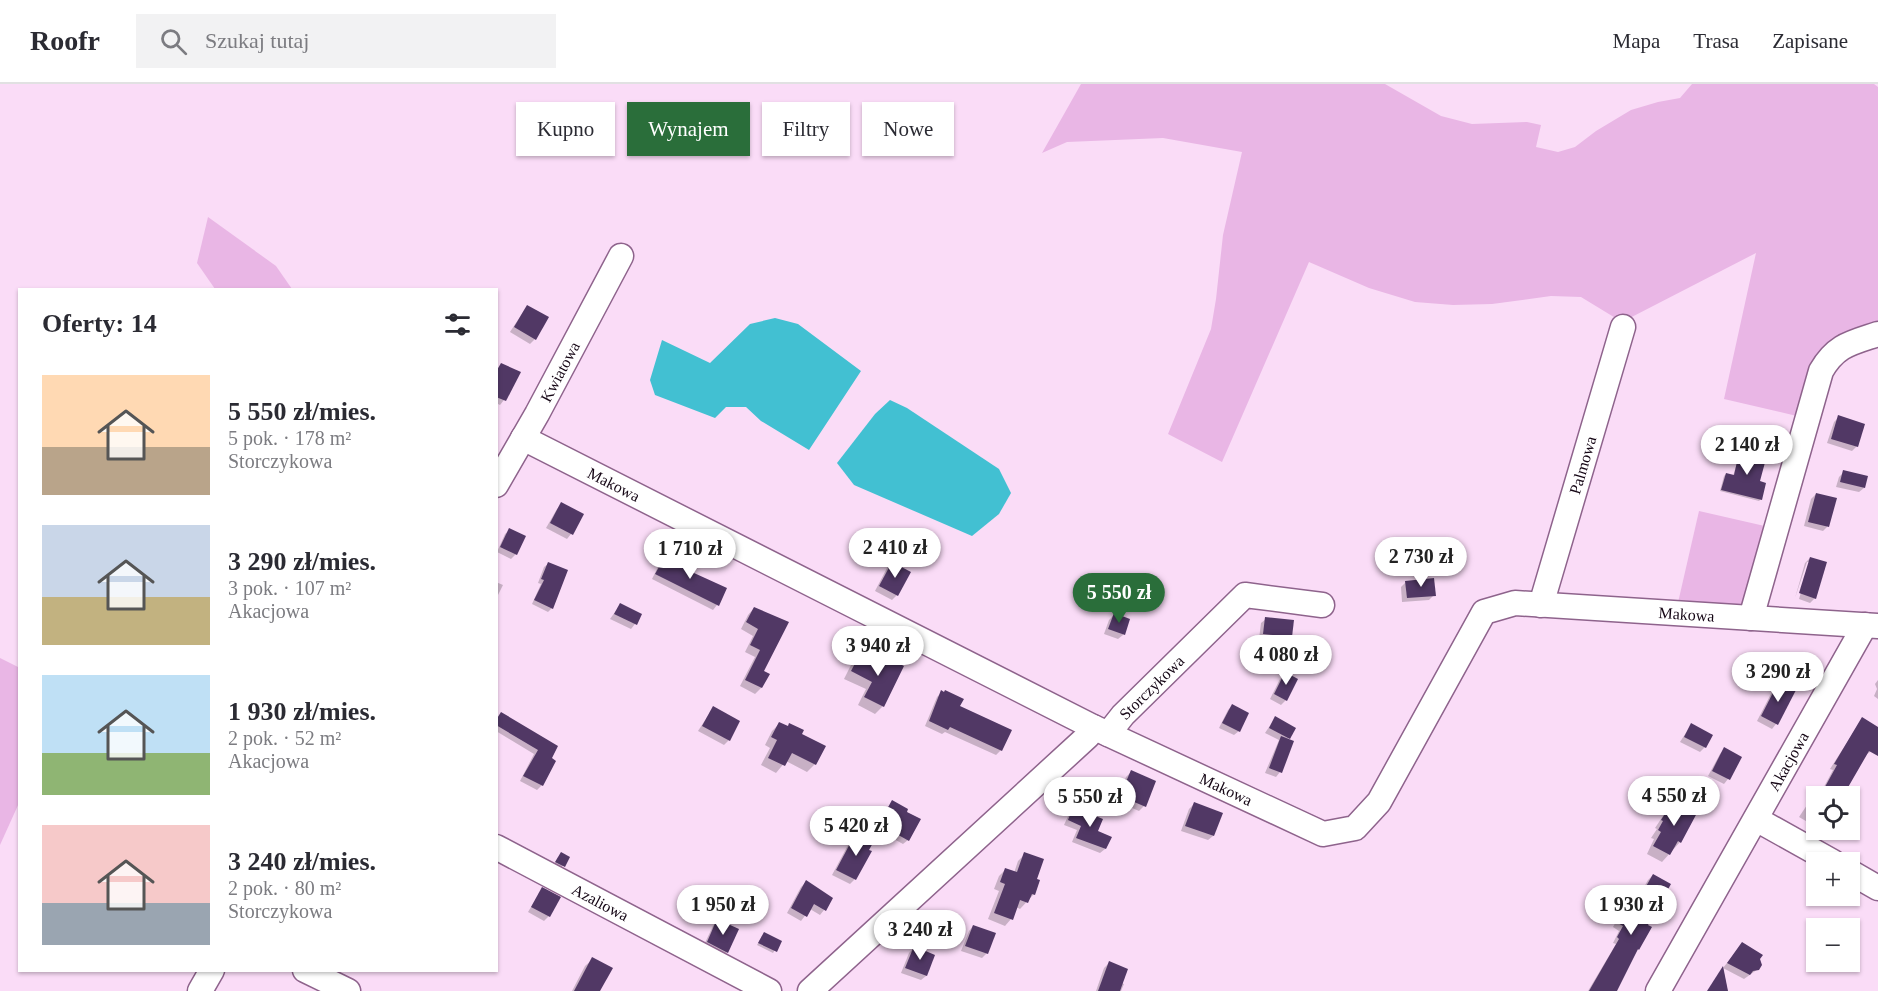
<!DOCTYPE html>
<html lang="pl">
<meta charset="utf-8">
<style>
body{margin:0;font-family:"Times New Roman",serif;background:#f2f2f3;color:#2b2b33;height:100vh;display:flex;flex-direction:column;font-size:22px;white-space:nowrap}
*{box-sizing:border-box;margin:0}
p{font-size:20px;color:#7c7c81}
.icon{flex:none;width:33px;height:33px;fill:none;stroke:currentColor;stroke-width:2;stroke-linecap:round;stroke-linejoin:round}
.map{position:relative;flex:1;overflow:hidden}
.drawer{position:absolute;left:18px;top:204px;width:480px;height:684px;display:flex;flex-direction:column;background:#fff;border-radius:0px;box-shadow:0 2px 4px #0004}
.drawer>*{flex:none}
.banner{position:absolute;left:516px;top:18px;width:570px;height:54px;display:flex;gap:12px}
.fabs{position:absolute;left:1806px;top:702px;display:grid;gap:12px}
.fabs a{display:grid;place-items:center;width:54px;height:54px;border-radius:0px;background:#fff;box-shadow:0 2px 4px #0004;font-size:30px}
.price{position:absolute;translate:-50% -51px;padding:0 14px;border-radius:21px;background:#fff;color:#222;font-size:20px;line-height:39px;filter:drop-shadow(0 2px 3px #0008)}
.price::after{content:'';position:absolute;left:50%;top:36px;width:18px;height:14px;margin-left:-9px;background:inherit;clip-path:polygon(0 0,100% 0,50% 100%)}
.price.current{background:#2a6e3a;color:#fff}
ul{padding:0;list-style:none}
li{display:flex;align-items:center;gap:18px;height:150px;padding:0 24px}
li span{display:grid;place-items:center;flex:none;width:168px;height:120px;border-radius:0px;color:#555}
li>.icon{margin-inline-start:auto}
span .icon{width:72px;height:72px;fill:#fffc;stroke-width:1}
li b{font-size:26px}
h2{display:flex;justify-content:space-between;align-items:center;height:72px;padding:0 24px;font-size:26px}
.tag{padding:0 21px;border-radius:0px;background:#fff;box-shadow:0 2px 4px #0004;font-size:21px;line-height:54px}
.tag.current{background:#2a6e3a;color:#fff}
header{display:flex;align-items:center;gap:36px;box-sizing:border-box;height:84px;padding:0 30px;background:#fff;border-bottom:2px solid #e1e1e2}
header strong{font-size:28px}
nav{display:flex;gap:33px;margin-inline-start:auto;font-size:21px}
.search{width:420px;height:54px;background:#f2f2f3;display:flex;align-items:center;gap:15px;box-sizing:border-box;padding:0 21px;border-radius:0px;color:#7c7c81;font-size:22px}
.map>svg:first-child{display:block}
</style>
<header>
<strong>Roofr</strong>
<div class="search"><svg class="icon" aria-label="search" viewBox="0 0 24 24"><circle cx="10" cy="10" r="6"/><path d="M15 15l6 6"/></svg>Szukaj tutaj</div>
<nav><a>Mapa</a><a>Trasa</a><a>Zapisane</a></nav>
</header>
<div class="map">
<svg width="1878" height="907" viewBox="0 0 1878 907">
<rect width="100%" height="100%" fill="#fadcf7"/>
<!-- green -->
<g fill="#e9b6e5">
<path d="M 1081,0 L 1385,0 L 1441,32 L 1472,40 L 1527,38 L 1541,41 L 1536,63 L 1558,68 L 1575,63 L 1596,47 L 1631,26 L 1658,18 L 1680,14 L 1692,0 L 1874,0 L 1878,3 L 1878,240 L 1835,254 L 1818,274 L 1801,333 L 1724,315 L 1756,169 L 1622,238 L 1581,213 L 1551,212 L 1492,220 L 1453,221 L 1415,218 L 1369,204 L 1309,178 L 1222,378 L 1168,350 L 1211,245 L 1216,215 L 1223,151 L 1242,68 L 1163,54 L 1067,58 L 1042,69 Z"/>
<path d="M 208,133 L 276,182 L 292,205 L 215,205 L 197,179 Z"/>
<path d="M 1699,427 L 1769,443 L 1745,526 L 1677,523 Z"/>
<path d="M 0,574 L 20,584 L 19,719 L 0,761 Z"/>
</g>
<!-- water -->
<g fill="#42c0d2">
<path d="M 775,234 L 798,240 L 861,287 L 809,366 L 761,337 L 746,323 L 726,323 L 715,334 L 655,311 L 650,296 L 662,256 L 710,279 L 750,240 Z"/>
<path d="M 890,316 L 907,324 L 999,385 L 1011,409 L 999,430 L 972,452 L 854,401 L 837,379 L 875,330 Z"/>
</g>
<!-- shadow -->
<g fill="#0003">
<path d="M 527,222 L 535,255 L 530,260 L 510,248 Z"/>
<path d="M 502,280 L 504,316 L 500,321 L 496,319 L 496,286 Z"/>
<path d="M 1839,333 L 1857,362 L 1852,367 L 1827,359 L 1834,338 Z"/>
<path d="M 1741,366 L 1758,398 L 1761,415 L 1759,417 L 1720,407 L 1724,392 L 1726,390 L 1733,392 Z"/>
<path d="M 1844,388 L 1864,404 L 1859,408 L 1836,403 L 1839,393 Z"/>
<path d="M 1816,410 L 1827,443 L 1823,447 L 1804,442 L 1811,415 Z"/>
<path d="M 562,420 L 582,431 L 571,450 L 567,455 L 546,444 L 557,425 Z"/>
<path d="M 510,446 L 516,470 L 511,475 L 497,468 L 505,450 Z"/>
<path d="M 667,471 L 717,521 L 713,526 L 652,495 L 662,475 Z"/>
<path d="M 1810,474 L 1815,514 L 1810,519 L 1799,515 L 1810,478 L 1807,478 L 1795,514 L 1805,479 Z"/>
<path d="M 892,479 L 897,511 L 892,516 L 875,507 L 887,484 Z"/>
<path d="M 548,480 L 552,524 L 548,528 L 532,520 L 541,500 L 538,499 L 544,483 Z"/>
<path d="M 496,498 L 503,501 L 496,515 Z"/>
<path d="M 1406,498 L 1434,511 L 1429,516 L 1402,518 L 1401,503 Z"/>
<path d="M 620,521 L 635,540 L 631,545 L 610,535 Z"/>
<path d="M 754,524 L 787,539 L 762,588 L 761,604 L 755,610 L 740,602 L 755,573 L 745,568 L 753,552 L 741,545 L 748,531 Z"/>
<path d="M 1114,531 L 1129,536 L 1123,551 L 1118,555 L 1104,550 L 1109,536 Z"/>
<path d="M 1266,535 L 1290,553 L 1286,557 L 1259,555 L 1261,539 Z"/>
<path d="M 861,570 L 885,582 L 890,577 L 883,622 L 875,630 L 858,621 L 866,605 L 844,595 L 853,577 Z"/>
<path d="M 1285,590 L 1286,616 L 1281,621 L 1270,615 L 1280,595 Z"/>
<path d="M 1878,596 L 1878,615 L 1874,612 L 1877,605 L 1875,600 Z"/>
<path d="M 1779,599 L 1794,607 L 1776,640 L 1772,645 L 1757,637 L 1774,604 Z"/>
<path d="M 942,608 L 1001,666 L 996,671 L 945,648 L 942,650 L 925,642 L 937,613 Z"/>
<path d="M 1232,622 L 1239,647 L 1234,651 L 1219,644 L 1228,626 Z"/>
<path d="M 713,624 L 729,656 L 724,661 L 698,647 Z"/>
<path d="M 1275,634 L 1289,654 L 1287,656 L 1292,658 L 1280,688 L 1276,693 L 1265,689 L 1279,656 L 1265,649 Z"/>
<path d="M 1862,635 L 1878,644 L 1878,654 L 1870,668 L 1864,672 L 1842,712 L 1819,712 L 1833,686 L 1830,685 Z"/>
<path d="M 496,636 L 556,663 L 550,675 L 554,677 L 542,701 L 537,706 L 520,697 L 534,670 L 496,647 Z"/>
<path d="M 779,640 L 824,662 L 815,680 L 807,688 L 786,677 L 776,689 L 761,681 L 770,664 L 765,661 L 772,647 Z"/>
<path d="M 1691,641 L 1705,663 L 1700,668 L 1680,658 Z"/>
<path d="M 1724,665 L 1740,674 L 1728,695 L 1724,700 L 1708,692 L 1720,670 Z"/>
<path d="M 1131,688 L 1144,722 L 1139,727 L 1116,717 L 1126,693 Z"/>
<path d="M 1813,712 L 1816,713 L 1816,743 L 1799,733 Z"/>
<path d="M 892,718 L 905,728 L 908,756 L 903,760 L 883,749 L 889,736 L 882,732 Z"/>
<path d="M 1674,718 L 1680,758 L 1662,778 L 1647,770 L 1654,755 L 1651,754 L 1657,745 L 1655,744 L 1667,726 Z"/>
<path d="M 1194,720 L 1213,752 L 1208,756 L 1181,747 L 1189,725 Z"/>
<path d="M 1074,725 L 1105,765 L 1100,769 L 1072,758 L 1077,746 L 1064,741 L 1069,730 Z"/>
<path d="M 859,750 L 870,768 L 854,796 L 850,800 L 832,791 L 847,763 Z"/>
<path d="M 561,770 L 568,774 L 559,787 L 552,783 Z"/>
<path d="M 1025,770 L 1035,796 L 1034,810 L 1020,825 L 1016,823 L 1011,835 L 1005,842 L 988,835 L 999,807 L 994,805 L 999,792 L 1005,786 L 1014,789 L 1018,777 Z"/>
<path d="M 1653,791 L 1646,842 L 1638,865 L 1615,907 L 1588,907 L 1616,860 L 1613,859 L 1619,847 L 1613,843 L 1618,834 L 1622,829 L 1628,832 L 1648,796 Z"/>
<path d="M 806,798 L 824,826 L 820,831 L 810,825 L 801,837 L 787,829 L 801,803 Z"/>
<path d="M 542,805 L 549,832 L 544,837 L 528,828 Z"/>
<path d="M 717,837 L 737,846 L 727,868 L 722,873 L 703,863 L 713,842 Z"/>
<path d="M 973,842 L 987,869 L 982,874 L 961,867 L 969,847 Z"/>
<path d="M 762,852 L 780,858 L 773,869 L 757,861 Z"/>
<path d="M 1742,860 L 1758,885 L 1744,895 L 1723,884 Z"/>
<path d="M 914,864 L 933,871 L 926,892 L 921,896 L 901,889 L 909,869 Z"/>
<path d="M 593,875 L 599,907 L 572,907 L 585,882 Z"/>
<path d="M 1109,879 L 1121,899 L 1124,900 L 1121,907 L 1096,907 L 1104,884 Z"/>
</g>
<!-- building -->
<g fill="#513865">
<path d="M 527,221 L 549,233 L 536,256 L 514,243 Z"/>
<path d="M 501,279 L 521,288 L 506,317 L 496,313 L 496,288 Z"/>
<path d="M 1838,331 L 1865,340 L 1858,363 L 1831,355 Z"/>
<path d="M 1740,365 L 1767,371 L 1760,397 L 1766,399 L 1762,416 L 1721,406 L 1726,389 L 1734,391 Z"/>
<path d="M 1843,386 L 1868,392 L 1865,404 L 1840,398 Z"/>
<path d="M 1816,409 L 1837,414 L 1829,443 L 1808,438 Z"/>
<path d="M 561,418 L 584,430 L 573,451 L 550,439 Z"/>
<path d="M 509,444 L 526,452 L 517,471 L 500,463 Z"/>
<path d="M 667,469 L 686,479 L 683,484 L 727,504 L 719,522 L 655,490 Z"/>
<path d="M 1810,473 L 1827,478 L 1816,515 L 1799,509 Z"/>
<path d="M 548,478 L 568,486 L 553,525 L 534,516 L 544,496 L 541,495 Z"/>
<path d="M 892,478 L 911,488 L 898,512 L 879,502 Z"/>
<path d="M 1434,494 L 1436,512 L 1407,514 L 1405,497 Z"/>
<path d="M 620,519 L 642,530 L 637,541 L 614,530 Z"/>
<path d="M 754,523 L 789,538 L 764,587 L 770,590 L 762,604 L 745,596 L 760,566 L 750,561 L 758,545 L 746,538 Z"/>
<path d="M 1114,529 L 1130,535 L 1125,551 L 1108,545 Z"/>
<path d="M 1265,533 L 1294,536 L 1292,553 L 1263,550 Z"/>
<path d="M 861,568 L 887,581 L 890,575 L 904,582 L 884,623 L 864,613 L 872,598 L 851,587 Z"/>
<path d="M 1285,588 L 1298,595 L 1287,617 L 1274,610 Z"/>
<path d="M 1779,597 L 1796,606 L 1778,641 L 1761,632 Z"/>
<path d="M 941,606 L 944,608 L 945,606 L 964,615 L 960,622 L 1012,646 L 1002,667 L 950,643 L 948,646 L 929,637 Z"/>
<path d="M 1232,620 L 1249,629 L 1240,648 L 1222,639 Z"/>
<path d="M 713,622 L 740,637 L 730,657 L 702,642 Z"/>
<path d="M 501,628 L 558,662 L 552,674 L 556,677 L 543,702 L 523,692 L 538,666 L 496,641 L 496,636 Z"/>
<path d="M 1275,632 L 1296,644 L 1290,655 L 1269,644 Z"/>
<path d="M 1862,633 L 1878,643 L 1878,672 L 1869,667 L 1843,712 L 1820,712 L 1837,681 L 1834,680 Z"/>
<path d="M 779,638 L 788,642 L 789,639 L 804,646 L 802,650 L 826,662 L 816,681 L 792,669 L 785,682 L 768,674 L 777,656 L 771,653 Z"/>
<path d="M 1691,639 L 1713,651 L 1706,664 L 1684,653 Z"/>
<path d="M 1281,652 L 1294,657 L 1282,689 L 1269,684 Z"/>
<path d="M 1724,663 L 1742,673 L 1730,696 L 1712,687 Z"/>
<path d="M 1131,686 L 1156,697 L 1146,723 L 1120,712 Z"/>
<path d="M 892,716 L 908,725 L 907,728 L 921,735 L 909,757 L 886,744 L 893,731 L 886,727 Z"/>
<path d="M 1674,716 L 1697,729 L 1681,759 L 1678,757 L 1670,771 L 1653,762 L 1661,748 L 1658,746 L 1663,737 L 1661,736 Z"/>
<path d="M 1194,718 L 1223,729 L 1214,752 L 1185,742 Z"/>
<path d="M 1073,723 L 1103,735 L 1098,747 L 1112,753 L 1106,765 L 1076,754 L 1081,742 L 1068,736 Z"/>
<path d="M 859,748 L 874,757 L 869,766 L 872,767 L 856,796 L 836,786 L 852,756 L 854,757 Z"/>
<path d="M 561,768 L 570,773 L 565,783 L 555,778 Z"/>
<path d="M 1024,768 L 1044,775 L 1037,795 L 1040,796 L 1035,811 L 1032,810 L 1028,819 L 1020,816 L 1013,836 L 994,829 L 1005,800 L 1000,798 L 1005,784 L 1017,788 Z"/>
<path d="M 1653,790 L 1671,800 L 1648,841 L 1652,843 L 1639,866 L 1638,865 L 1617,907 L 1589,907 L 1619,855 L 1617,853 L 1623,842 L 1616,838 L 1622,827 L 1630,831 Z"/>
<path d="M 806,796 L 833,814 L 826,827 L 814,820 L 807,833 L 791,824 Z"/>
<path d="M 542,803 L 561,813 L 550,833 L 531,823 Z"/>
<path d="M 717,835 L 739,845 L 728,869 L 707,858 Z"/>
<path d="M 973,841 L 996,849 L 988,870 L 965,862 Z"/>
<path d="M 764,848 L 782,857 L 777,868 L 758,859 Z"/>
<path d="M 1742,858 L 1763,871 L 1760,875 L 1762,881 L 1759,886 L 1753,887 L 1750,891 L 1727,879 Z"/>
<path d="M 914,862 L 935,871 L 927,892 L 905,884 Z"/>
<path d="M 592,873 L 613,884 L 600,907 L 574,907 Z"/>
<path d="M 1109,877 L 1128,885 L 1120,907 L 1098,907 Z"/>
<path d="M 1723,882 L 1728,907 L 1707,907 Z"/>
</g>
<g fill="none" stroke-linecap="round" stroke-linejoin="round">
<defs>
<g id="minor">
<path id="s1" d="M 523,354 L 1093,643 L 1323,750 L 1355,744 L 1379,718 L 1484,528 L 1515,519 L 1878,542"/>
<path id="s2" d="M 496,401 L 537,330 L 621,172"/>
<path id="s3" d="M 1541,521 L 1623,243"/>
<path d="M 1751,534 L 1821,287 C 1836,261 1851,259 1878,250"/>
<path id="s4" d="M 1108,650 L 1123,631 L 1245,511 L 1322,521"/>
<path d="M 1756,735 L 1833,778"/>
<path id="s5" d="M 496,763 L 769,907"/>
<path d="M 1850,788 L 1878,804"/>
<path d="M 305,886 L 348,907"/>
<path d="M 200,907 L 212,886"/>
<path d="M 810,907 L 1088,652 L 1093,643"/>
<path id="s6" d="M 1658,907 L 1865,541"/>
</g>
</defs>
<!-- minor casing -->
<use href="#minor" stroke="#8e638c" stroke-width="27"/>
<!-- minor -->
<use href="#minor" stroke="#fff" stroke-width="24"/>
</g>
<g text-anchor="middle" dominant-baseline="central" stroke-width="6" stroke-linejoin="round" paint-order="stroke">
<!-- street labels -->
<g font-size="16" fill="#140514" stroke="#fbf1fa">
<text stroke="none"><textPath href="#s2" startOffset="130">Kwiatowa</textPath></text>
<text stroke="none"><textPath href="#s3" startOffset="146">Palmowa</textPath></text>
<text stroke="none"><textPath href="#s1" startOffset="102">Makowa</textPath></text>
<text stroke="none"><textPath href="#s1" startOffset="1382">Makowa</textPath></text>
<text stroke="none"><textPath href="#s4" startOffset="64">Storczykowa</textPath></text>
<text stroke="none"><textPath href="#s6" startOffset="264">Akacjowa</textPath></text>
<text stroke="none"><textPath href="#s1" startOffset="786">Makowa</textPath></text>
<text stroke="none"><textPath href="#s5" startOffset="118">Azaliowa</textPath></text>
</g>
</g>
</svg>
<div class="fabs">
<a><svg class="icon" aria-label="locate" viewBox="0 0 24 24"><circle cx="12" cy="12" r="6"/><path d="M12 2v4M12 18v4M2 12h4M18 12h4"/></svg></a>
<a>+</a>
<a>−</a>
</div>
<b class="price" style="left:1747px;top:392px">2 140 zł</b>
<b class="price" style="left:895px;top:495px">2 410 zł</b>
<b class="price" style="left:690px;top:496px">1 710 zł</b>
<b class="price" style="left:1421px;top:504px">2 730 zł</b>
<b class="price current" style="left:1119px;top:540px">5 550 zł</b>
<b class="price" style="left:878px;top:593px">3 940 zł</b>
<b class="price" style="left:1286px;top:602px">4 080 zł</b>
<b class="price" style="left:1778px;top:619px">3 290 zł</b>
<b class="price" style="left:1674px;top:743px">4 550 zł</b>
<b class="price" style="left:1090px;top:744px">5 550 zł</b>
<b class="price" style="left:856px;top:773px">5 420 zł</b>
<b class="price" style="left:723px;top:852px">1 950 zł</b>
<b class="price" style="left:1631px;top:852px">1 930 zł</b>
<b class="price" style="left:920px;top:877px">3 240 zł</b>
<div class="banner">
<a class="tag">Kupno</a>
<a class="tag current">Wynajem</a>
<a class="tag">Filtry</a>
<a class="tag">Nowe</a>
</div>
<section class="drawer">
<h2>Oferty: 14<svg class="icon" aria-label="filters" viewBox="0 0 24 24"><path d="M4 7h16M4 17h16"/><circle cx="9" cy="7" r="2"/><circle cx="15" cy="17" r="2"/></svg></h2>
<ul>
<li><span style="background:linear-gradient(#ffd9b3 60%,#b9a48a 0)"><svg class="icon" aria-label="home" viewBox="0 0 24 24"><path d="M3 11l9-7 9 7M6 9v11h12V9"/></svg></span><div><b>5 550 zł/mies.</b><p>5 pok. · 178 m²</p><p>Storczykowa</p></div></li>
<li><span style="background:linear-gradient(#c9d6e8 60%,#c2b280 0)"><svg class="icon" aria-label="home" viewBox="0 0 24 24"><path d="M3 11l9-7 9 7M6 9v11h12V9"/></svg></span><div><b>3 290 zł/mies.</b><p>3 pok. · 107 m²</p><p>Akacjowa</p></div></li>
<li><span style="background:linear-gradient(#bfe0f5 65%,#8fb573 0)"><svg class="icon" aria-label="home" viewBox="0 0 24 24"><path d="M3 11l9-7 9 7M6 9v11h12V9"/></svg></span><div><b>1 930 zł/mies.</b><p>2 pok. · 52 m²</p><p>Akacjowa</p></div></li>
<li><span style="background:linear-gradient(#f6c9c9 65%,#9aa5b1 0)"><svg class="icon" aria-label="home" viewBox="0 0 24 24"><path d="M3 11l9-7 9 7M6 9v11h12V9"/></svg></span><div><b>3 240 zł/mies.</b><p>2 pok. · 80 m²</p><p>Storczykowa</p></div></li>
</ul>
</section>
</div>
